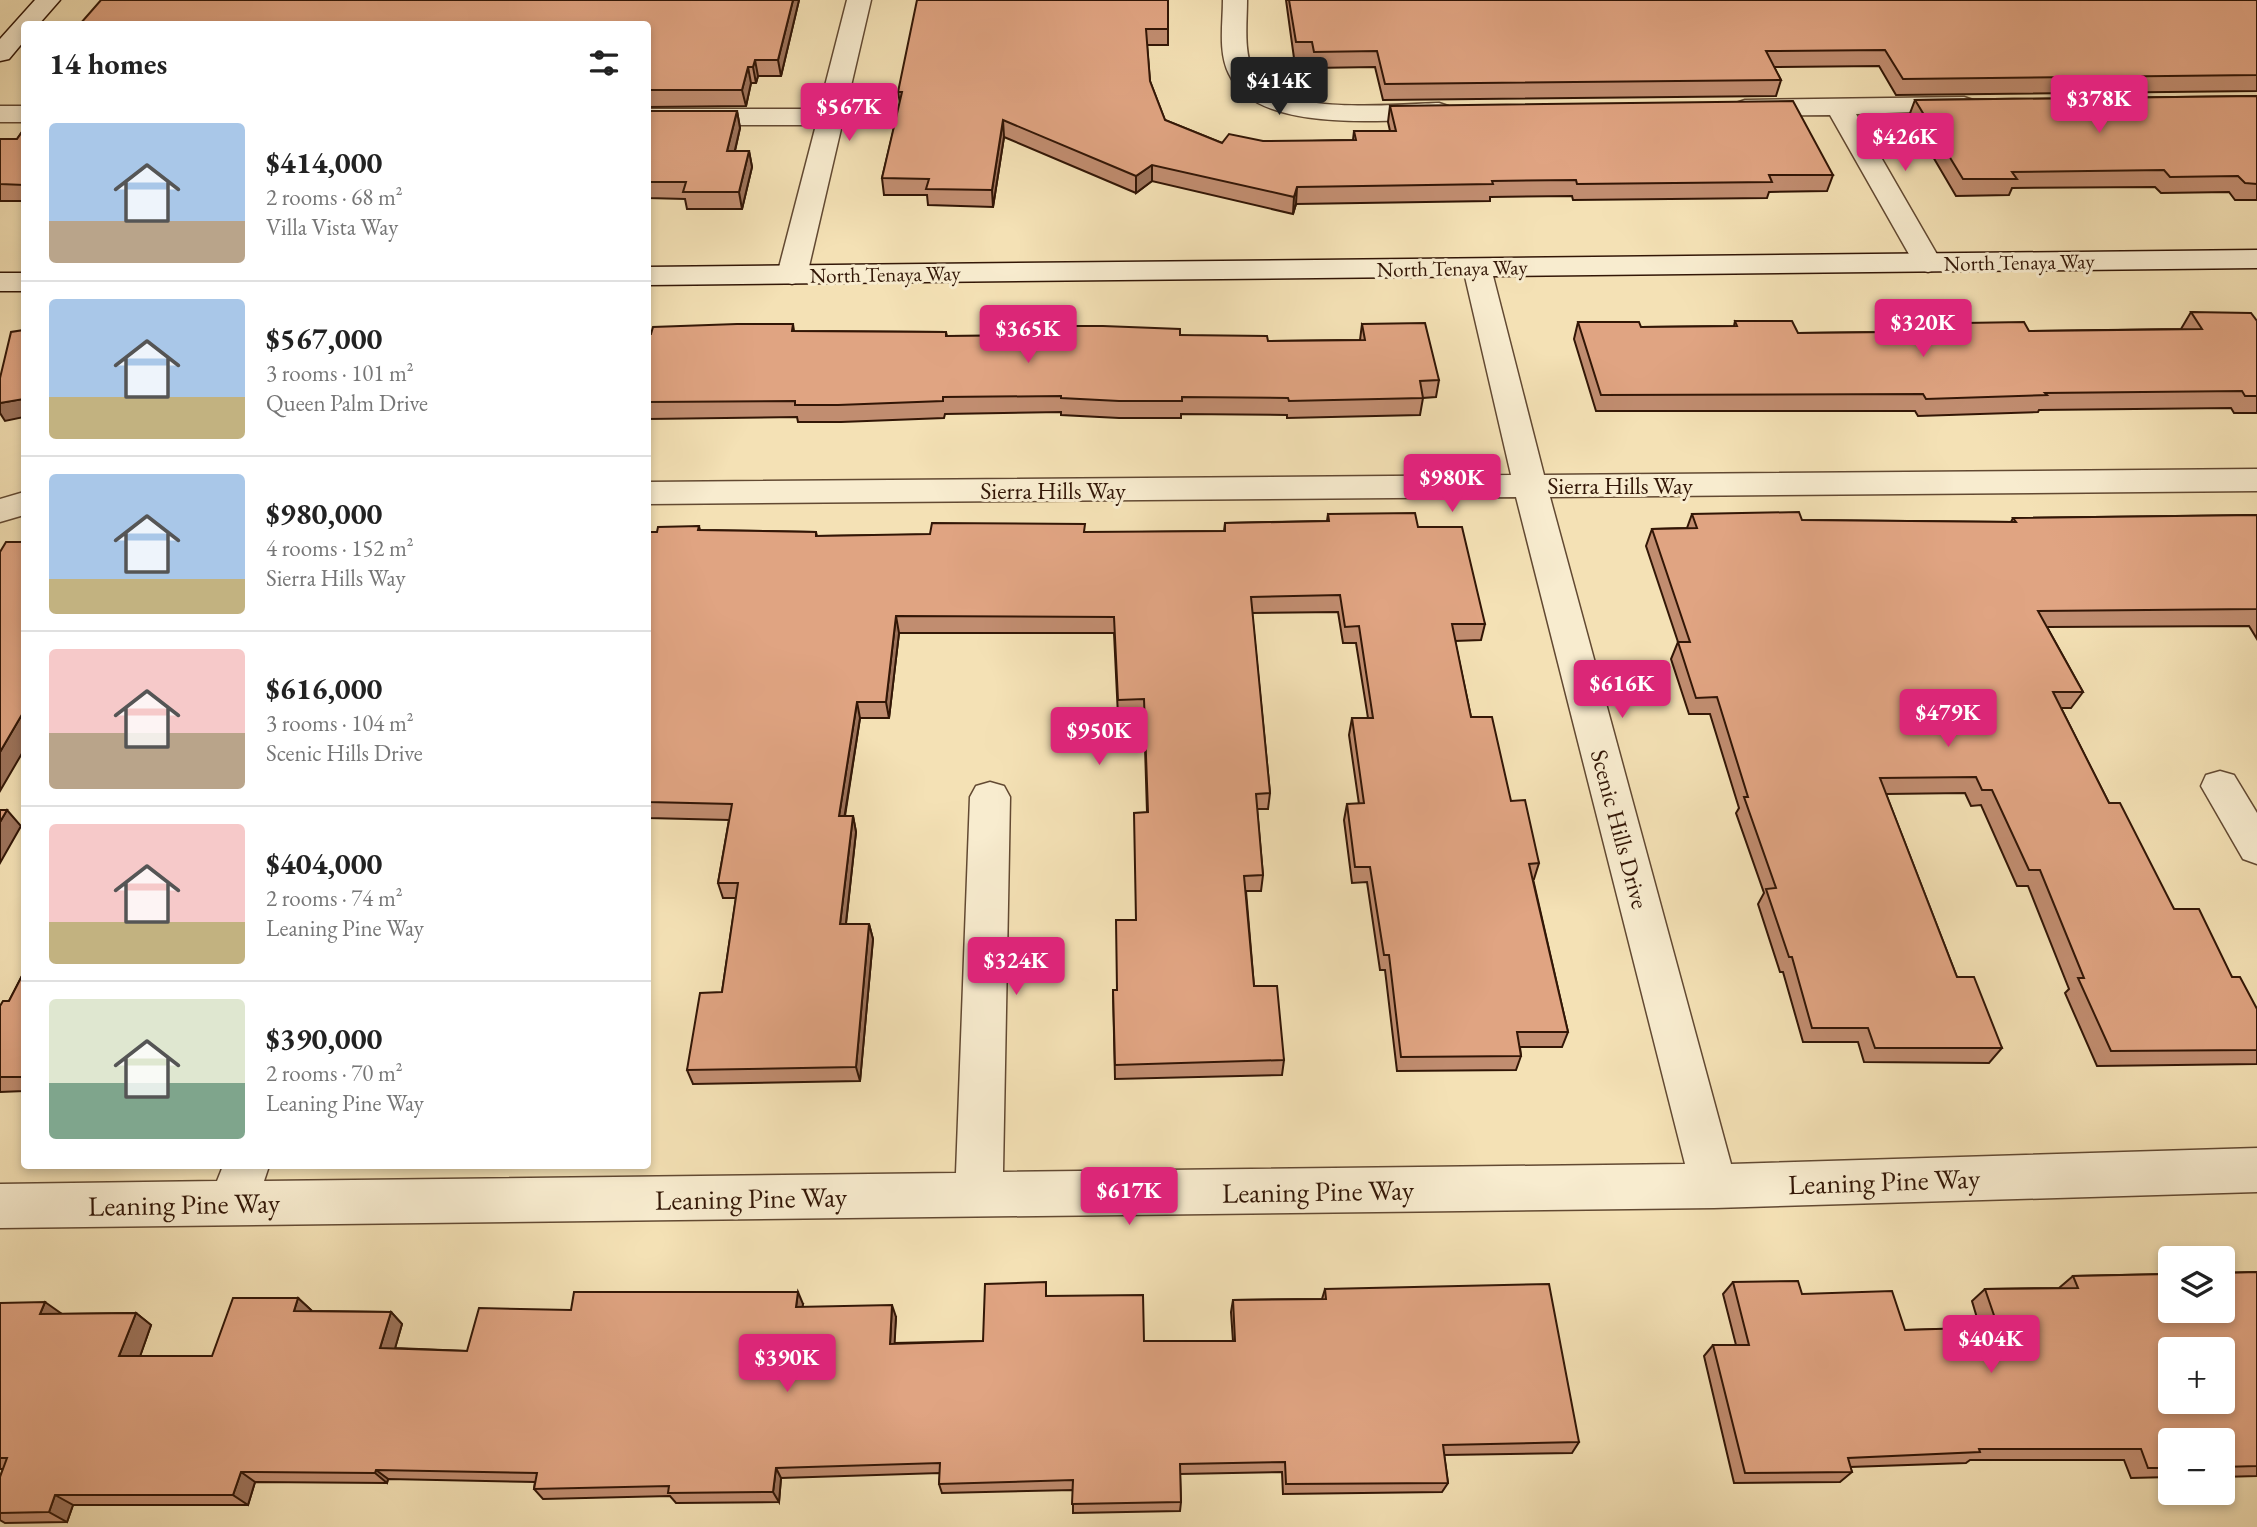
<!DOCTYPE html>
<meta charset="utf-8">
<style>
body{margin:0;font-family:"EB Garamond",serif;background:#f6f6f6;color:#222;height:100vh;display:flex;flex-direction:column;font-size:26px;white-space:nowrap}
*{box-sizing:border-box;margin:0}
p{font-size:23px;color:#767676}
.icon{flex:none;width:38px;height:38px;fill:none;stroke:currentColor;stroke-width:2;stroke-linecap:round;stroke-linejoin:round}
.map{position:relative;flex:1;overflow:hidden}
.sheet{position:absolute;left:21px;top:21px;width:630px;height:1148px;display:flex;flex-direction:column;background:#fff;border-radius:7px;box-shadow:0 4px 10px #0003}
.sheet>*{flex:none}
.buttons{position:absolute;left:2158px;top:1246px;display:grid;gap:14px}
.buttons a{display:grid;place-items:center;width:77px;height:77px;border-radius:7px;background:#fff;box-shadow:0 4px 10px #0003;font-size:35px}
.price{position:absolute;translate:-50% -60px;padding:0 16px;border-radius:7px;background:#db2777;color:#fff;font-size:23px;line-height:46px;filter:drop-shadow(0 2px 4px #0008)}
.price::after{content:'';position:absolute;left:50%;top:42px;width:21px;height:16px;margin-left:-10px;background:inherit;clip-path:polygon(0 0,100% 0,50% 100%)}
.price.current{background:#222;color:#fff}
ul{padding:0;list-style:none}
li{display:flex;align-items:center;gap:21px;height:175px;padding:0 28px}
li+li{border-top:2px solid #e0e0e0}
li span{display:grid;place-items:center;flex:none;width:196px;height:140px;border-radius:7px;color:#555}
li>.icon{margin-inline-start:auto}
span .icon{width:84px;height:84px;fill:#fffc;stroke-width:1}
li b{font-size:30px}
h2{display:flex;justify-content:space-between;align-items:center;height:84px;padding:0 28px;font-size:30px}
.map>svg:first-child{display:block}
</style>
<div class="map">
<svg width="2257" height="1527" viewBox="0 0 2257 1527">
<rect width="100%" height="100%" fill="#f4e1b5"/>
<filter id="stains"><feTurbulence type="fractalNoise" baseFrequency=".00286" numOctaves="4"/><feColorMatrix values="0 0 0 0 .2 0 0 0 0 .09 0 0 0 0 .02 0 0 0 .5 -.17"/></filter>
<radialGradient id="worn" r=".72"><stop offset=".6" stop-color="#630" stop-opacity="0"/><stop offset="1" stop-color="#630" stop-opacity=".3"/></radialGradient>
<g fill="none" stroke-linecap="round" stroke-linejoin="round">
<defs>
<g id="minor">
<path d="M 847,0 L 871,0 L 807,275 L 802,281 L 792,284 L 782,281 L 777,275 L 816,125 L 648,125 L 648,109 L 819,109 Z"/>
<path d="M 1223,0 L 1247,0 C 1247,24 1243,52 1254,74 C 1274,117 1399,104 1439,103 L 1448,106 L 1452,111 L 1448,116 L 1439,119 C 1385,120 1256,134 1229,74 C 1218,52 1223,24 1223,0 Z"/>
<path d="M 1964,97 L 1973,100 L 1977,105 L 1973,110 L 1856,114 L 1942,263 L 1938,269 L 1928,272 L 1918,269 L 1914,263 L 1830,115 L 1745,116 L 1736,113 L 1732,108 L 1736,103 L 1745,100 Z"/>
<rect x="0" y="106" width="24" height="16"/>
<path d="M 1477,259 L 1487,262 L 1491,268 L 1544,475 L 2257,469 L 2257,491 L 1550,497 L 1731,1164 L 2257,1148 L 2257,1192 L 1714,1208 L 0,1228 L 0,1184 L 217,1181 L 223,1166 L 269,1166 L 264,1181 L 956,1173 L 970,797 L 976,786 L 990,782 L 1004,786 L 1010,797 L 1003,1172 L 1685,1164 L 1516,497 L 648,504 L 648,482 L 1511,475 L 1463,268 L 1467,262 Z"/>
<path d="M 24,492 L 24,515 L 0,522 L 0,499 Z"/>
<path d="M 2220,771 L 2234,775 L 2257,813 L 2257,864 L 2243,859 L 2201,786 L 2206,775 Z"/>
</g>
<g id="secondary">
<path d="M 35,0 L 60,0 L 39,24 L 24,24 L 24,41 L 9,59 L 0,61 L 0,39 Z"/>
<path d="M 2257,250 L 2257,268 L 648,285 L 648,267 Z"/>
<rect x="0" y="273" width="24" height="18"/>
</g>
</defs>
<!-- minor casing -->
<use href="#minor" stroke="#624932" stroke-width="3"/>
<!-- secondary casing -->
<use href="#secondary" stroke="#321606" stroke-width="3"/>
<!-- minor -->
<use href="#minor" fill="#f8eccf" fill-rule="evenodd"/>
<!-- secondary -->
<use href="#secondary" fill="#f8eccf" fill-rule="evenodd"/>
</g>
<!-- wall -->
<g fill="#c18d70" stroke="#321606" stroke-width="2">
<path d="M 799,0 L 781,76 L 758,76 L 756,83 L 751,83 L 746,106 L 648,107 L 648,24 Z"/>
<path d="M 1168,0 L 1168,45 L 1147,45 L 1150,81 L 1165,120 L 1222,143 L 1353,140 L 1354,131 L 1390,131 L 1388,122 L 1390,106 L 1833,175 L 1827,191 L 1769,192 L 1767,198 L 1573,200 L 1572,196 L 1490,197 L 1490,201 L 1296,204 L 1293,214 L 1152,181 L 1136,193 L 1004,137 L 993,207 L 928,205 L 927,195 L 884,195 L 882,178 L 900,103 L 898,92 Z"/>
<path d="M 1286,0 L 2257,0 L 2257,91 L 1896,95 L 1879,66 L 1774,67 L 1781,80 L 1776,96 L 1383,100 L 1375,67 L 1312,68 L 1310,58 L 1294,58 Z"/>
<path d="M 2257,96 L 2257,200 L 2235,200 L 2229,192 L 2161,193 L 2155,187 L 2012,188 L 2009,195 L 1956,196 L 1909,116 L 1915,100 Z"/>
<path d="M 648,111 L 737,111 L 740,128 L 735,151 L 749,151 L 752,167 L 742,209 L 687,209 L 685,199 L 648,198 Z"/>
<path d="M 24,129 L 24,201 L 0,201 L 0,139 L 17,139 Z"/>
<path d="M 2191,312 L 2257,321 L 2257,413 L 2234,413 L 2231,408 L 2039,410 L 2038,412 L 1918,416 L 1915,411 L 1596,411 L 1574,339 L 1578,322 L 1641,327 L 1734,326 L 1735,321 L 1798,333 L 1885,332 L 1888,325 L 2029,331 L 2181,329 Z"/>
<path d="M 793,324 L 794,331 L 946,332 L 947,336 L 1180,335 L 1268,341 L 1360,340 L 1362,324 L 1439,380 L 1436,397 L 1423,398 L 1420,415 L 1287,418 L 1287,415 L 1181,414 L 1181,418 L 1119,418 L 1061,415 L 1061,412 L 945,414 L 944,418 L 841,422 L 798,422 L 797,417 L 648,419 L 648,334 Z"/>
<path d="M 1328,514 L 1418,527 L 1485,624 L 1481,640 L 1455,641 L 1471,717 L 1539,863 L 1534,879 L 1533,879 L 1568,1032 L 1562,1047 L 1520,1047 L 1521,1056 L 1516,1070 L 1397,1071 L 1385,970 L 1380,970 L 1367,882 L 1352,883 L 1344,820 L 1347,804 L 1359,804 L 1349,735 L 1352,718 L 1368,718 L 1356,643 L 1343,643 L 1338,612 L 1252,613 L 1270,793 L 1268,809 L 1257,809 L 1263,875 L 1261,891 L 1246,891 L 1254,986 L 1284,1060 L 1282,1075 L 1115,1079 L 1113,990 L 1117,990 L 1136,920 L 1147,812 L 1144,715 L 1118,716 L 1114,633 L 899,633 L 889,718 L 860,718 L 845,816 L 853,816 L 856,832 L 846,924 L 869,924 L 873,939 L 860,1081 L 693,1084 L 687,1070 L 722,992 L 736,898 L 723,898 L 718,883 L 729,820 L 648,818 L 648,532 L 657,532 L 699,526 L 700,530 L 816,532 L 817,536 L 1224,531 L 1225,523 L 1327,521 Z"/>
<path d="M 1692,514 L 1802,520 L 2011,522 L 2013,518 L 2257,515 L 2257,639 L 2249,626 L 2047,627 L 2083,692 L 2071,708 L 2061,708 L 2109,803 L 2174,909 L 2232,977 L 2257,1009 L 2257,1064 L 2097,1066 L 2065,993 L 2069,989 L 2028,886 L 2017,886 L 1981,805 L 1971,806 L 1965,793 L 1886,794 L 1957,977 L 2002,1048 L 1989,1063 L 1864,1062 L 1858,1042 L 1803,1042 L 1783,972 L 1780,972 L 1758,904 L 1764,893 L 1736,813 L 1739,808 L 1710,714 L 1689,714 L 1671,659 L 1678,642 L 1646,546 L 1652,529 L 1687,528 Z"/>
<path d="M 24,972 L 24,1091 L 0,1092 L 0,1006 L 9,1001 Z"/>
<path d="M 2257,1272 L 2257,1476 L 2222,1477 L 2222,1440 L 2170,1440 L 2170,1477 L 2131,1478 L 2124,1460 L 1970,1460 L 1966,1463 L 1850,1467 L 1852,1472 L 1840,1482 L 1734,1483 L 1704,1356 L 1713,1345 L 1736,1345 L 1723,1294 L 1733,1282 L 1802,1294 L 1905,1330 L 1980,1328 L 1972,1301 L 1985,1289 L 2059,1288 L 2073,1276 Z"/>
<path d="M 1325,1289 L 1579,1442 L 1572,1453 L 1444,1455 L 1448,1483 L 1442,1492 L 1283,1494 L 1282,1472 L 1180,1474 L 1181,1502 L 1180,1511 L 1073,1513 L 1073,1490 L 942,1493 L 939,1484 L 940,1473 L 781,1478 L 779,1502 L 676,1503 L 670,1496 L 543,1499 L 534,1489 L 535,1482 L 388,1479 L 387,1483 L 255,1482 L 248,1505 L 73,1505 L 67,1522 L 5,1523 L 0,1520 L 0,1477 L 3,1469 L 0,1469 L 0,1303 L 62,1314 L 136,1313 L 151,1325 L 140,1356 L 212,1356 L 298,1298 L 311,1310 L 310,1311 L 391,1312 L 402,1324 L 395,1348 L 467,1351 L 571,1310 L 803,1304 L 802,1307 L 896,1317 L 894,1343 L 983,1341 L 1048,1296 L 1144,1341 L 1233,1341 L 1231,1312 L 1233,1300 L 1322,1299 Z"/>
</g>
<!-- shaded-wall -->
<g fill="#9d735b" stroke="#321606" stroke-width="2">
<path d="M 793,0 L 799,0 L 781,76 L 778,60 Z"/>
<path d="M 755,60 L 758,76 L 756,83 L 753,67 Z"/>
<path d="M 748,67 L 751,83 L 746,106 L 742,90 Z"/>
<path d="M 737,111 L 740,128 L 731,167 L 727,151 Z"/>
<path d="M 1003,120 L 1004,137 L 993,207 L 992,190 Z"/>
<path d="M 749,151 L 752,167 L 742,209 L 739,192 Z"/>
<path d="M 1152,165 L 1152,181 L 1136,193 L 1136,176 Z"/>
<path d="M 1297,187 L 1296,204 L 1293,214 L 1294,197 Z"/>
<path d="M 22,399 L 24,403 L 24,417 L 5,421 L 0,413 L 0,403 Z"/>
<path d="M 896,616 L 899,633 L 889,718 L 886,702 Z"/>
<path d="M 857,702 L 860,718 L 842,832 L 839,816 Z"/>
<path d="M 24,711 L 24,750 L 0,791 L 0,752 Z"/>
<path d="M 7,810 L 21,826 L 0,863 L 0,822 Z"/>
<path d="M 853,816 L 856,832 L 844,940 L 840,924 Z"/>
<path d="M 869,924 L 873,939 L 860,1081 L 856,1067 Z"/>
<path d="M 798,1292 L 803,1304 L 801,1319 L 796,1307 Z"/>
<path d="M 298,1298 L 311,1310 L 307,1323 L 294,1311 Z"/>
<path d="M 45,1302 L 62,1314 L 40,1314 Z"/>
<path d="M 892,1305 L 896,1317 L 894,1355 L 890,1344 Z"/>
<path d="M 391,1312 L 402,1324 L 392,1359 L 380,1348 Z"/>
<path d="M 136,1313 L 151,1325 L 136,1368 L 119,1356 Z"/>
<path d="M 776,1468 L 781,1478 L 779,1502 L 773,1492 Z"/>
<path d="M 376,1470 L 388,1479 L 387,1483 L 375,1473 Z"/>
<path d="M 241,1472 L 255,1482 L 248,1505 L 233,1495 Z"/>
<path d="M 55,1495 L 73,1505 L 67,1522 L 49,1512 Z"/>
</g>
<!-- building -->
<g fill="#e0a482" stroke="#321606" stroke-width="2" fill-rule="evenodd">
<path d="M 101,0 L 793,0 L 778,60 L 755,60 L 753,67 L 748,67 L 742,90 L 648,90 L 648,24 L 80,24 Z"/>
<path d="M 917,0 L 1168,0 L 1168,29 L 1146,29 L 1150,81 L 1165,120 L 1222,143 L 1229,134 L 1263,141 L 1356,140 L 1354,131 L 1396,131 L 1390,106 L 1793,101 L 1833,175 L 1769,175 L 1772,182 L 1577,184 L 1576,180 L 1492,181 L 1493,184 L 1297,187 L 1294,197 L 1152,165 L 1136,176 L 1003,120 L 992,190 L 926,189 L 929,179 L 882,178 L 902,92 L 898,92 Z"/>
<path d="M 1289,0 L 2257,0 L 2257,75 L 1903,79 L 1885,50 L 1766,51 L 1781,80 L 1385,84 L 1377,51 L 1314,52 L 1312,42 L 1296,42 Z"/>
<path d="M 2257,96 L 2257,184 L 2245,183 L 2238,176 L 2170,177 L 2164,170 L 2012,172 L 2017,179 L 1963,179 L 1915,100 Z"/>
<path d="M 648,111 L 737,111 L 727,151 L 749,151 L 739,192 L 683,192 L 686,182 L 648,182 Z"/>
<path d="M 24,129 L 24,185 L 0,184 L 0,139 L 17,139 Z"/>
<path d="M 2191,312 L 2251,313 L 2257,321 L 2257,396 L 2245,396 L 2242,391 L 2045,393 L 2047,395 L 1926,399 L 1923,394 L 1601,395 L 1578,322 L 1639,322 L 1641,327 L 1737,326 L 1735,321 L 1792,321 L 1798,333 L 1891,332 L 1888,325 L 1963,323 L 2024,322 L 2029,331 L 2202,329 Z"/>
<path d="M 1425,323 L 1439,380 L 1420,381 L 1423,398 L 1289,401 L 1288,398 L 1182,397 L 1182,401 L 1119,401 L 1061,398 L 1061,396 L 943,397 L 943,401 L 838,405 L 795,405 L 795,401 L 648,402 L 648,334 L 651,334 L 653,327 L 737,324 L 793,324 L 792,331 L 946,332 L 946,336 L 1041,335 L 1042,326 L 1103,326 L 1180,329 L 1180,335 L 1267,336 L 1268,341 L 1365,340 L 1362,324 Z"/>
<path d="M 24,330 L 24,399 L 0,403 L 0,378 L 11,332 Z"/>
<path d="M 1799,512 L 1802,520 L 2016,522 L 2013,518 L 2257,515 L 2257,609 L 2038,611 L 2083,692 L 2053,692 L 2109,803 L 2120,803 L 2174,909 L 2199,909 L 2232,977 L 2240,977 L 2257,1009 L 2257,1050 L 2111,1051 L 2078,978 L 2084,978 L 2040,870 L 2029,870 L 1992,790 L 1982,790 L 1976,777 L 1880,778 L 1957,977 L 1974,977 L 2002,1048 L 1875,1048 L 1868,1028 L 1812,1028 L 1792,957 L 1789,957 L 1766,889 L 1776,888 L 1744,797 L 1748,797 L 1717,697 L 1696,698 L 1678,642 L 1690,642 L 1652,529 L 1697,528 L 1692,514 Z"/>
<path d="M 1415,513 L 1418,527 L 1462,527 L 1485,624 L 1452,624 L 1471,717 L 1492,717 L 1511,801 L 1525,800 L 1539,863 L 1529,864 L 1568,1032 L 1517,1032 L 1521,1056 L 1401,1057 L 1389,955 L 1384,955 L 1370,867 L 1355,867 L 1347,804 L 1364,803 L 1352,718 L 1373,718 L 1359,626 L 1345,627 L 1340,595 L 1251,597 L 1270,793 L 1256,794 L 1263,875 L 1244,876 L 1254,986 L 1277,986 L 1284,1060 L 1115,1065 L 1113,990 L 1117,990 L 1116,920 L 1136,920 L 1134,813 L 1148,812 L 1144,699 L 1118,700 L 1114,617 L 896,616 L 886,702 L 857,702 L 839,816 L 853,816 L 840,924 L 869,924 L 856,1067 L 687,1070 L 700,993 L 722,992 L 738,883 L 718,883 L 732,804 L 648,802 L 648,532 L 657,532 L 658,527 L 699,526 L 698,530 L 816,532 L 816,536 L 930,534 L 932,523 L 1085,524 L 1084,532 L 1225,531 L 1225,523 L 1329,521 L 1328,514 Z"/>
<path d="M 6,542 L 24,542 L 24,711 L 0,752 L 0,552 Z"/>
<path d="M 0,810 L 7,810 L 0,822 Z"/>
<path d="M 24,972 L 24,1077 L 0,1077 L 0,1006 L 3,1001 L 9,1001 Z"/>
<path d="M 2257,1272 L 2257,1466 L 2222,1467 L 2222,1440 L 2170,1440 L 2170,1468 L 2148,1468 L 2141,1449 L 1979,1449 L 1980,1452 L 1848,1458 L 1852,1472 L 1745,1473 L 1713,1345 L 1749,1345 L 1733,1282 L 1798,1281 L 1802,1294 L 1892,1291 L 1905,1330 L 1998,1327 L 1985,1289 L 2078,1288 L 2073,1276 L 2170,1274 L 2170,1311 L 2222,1311 L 2222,1273 ZM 2170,1349 L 2222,1349 L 2222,1402 L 2170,1402 Z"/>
<path d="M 1046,1282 L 1046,1296 L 1143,1295 L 1144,1341 L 1235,1341 L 1233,1300 L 1326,1299 L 1325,1289 L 1549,1284 L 1579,1442 L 1443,1445 L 1448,1483 L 1286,1484 L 1285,1462 L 1180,1464 L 1181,1502 L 1072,1504 L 1073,1480 L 939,1484 L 940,1463 L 776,1468 L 773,1492 L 668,1493 L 669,1486 L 534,1489 L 537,1473 L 376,1470 L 375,1473 L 241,1472 L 233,1495 L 55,1495 L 49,1512 L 0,1513 L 0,1477 L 7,1458 L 0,1458 L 0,1303 L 45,1302 L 40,1314 L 136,1313 L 119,1356 L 212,1356 L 233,1298 L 298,1298 L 294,1311 L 391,1312 L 380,1348 L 467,1351 L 479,1308 L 571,1310 L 574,1292 L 798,1292 L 796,1307 L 892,1305 L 890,1344 L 983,1341 L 985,1284 Z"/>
</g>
<g text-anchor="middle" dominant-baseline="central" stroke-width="6" stroke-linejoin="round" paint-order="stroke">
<!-- far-street labels -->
<g font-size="21" fill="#321606" stroke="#f8eccf">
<text transform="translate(2019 262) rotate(-1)">North Tenaya Way</text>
<text transform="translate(1452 268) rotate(-1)">North Tenaya Way</text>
<text transform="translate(885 274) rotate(-1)">North Tenaya Way</text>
</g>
<!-- street labels -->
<g font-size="24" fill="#321606" stroke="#f8eccf">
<text x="1620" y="485">Sierra Hills Way</text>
<text x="1053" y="490">Sierra Hills Way</text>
<text transform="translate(1620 829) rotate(75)">Scenic Hills Drive</text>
</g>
<!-- near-street labels -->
<g font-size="28" fill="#321606" stroke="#f8eccf">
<text transform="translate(1884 1181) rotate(-2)">Leaning Pine Way</text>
<text transform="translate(1318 1191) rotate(-1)">Leaning Pine Way</text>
<text transform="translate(751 1198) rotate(-1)">Leaning Pine Way</text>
<text transform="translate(184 1204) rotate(-1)">Leaning Pine Way</text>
</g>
</g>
<rect width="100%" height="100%" filter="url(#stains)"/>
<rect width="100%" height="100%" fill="url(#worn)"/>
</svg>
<div class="buttons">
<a><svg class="icon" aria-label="layers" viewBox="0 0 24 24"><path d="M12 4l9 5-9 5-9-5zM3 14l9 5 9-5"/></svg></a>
<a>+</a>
<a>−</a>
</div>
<b class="price current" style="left:1279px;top:117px">$414K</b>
<b class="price" style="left:2099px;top:135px">$378K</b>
<b class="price" style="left:849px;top:143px">$567K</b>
<b class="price" style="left:1905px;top:173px">$426K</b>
<b class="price" style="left:1923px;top:359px">$320K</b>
<b class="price" style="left:1028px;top:365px">$365K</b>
<b class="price" style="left:1452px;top:514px">$980K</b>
<b class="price" style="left:1622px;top:720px">$616K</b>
<b class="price" style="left:1948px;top:749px">$479K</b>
<b class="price" style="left:1099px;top:767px">$950K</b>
<b class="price" style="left:1016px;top:997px">$324K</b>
<b class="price" style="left:1129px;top:1227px">$617K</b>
<b class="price" style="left:1991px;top:1375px">$404K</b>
<b class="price" style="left:787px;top:1394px">$390K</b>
<section class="sheet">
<h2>14 homes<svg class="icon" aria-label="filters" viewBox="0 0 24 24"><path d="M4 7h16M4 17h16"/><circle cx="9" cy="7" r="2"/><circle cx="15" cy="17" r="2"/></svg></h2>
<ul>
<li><span style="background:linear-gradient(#a9c7e8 70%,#b9a48a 0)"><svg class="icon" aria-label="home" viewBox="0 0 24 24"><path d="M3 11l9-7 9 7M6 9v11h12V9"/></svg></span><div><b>$414,000</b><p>2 rooms · 68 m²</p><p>Villa Vista Way</p></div></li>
<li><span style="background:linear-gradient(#a9c7e8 70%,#c2b280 0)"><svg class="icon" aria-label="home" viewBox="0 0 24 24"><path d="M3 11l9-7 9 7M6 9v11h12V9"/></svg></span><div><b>$567,000</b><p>3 rooms · 101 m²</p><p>Queen Palm Drive</p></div></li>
<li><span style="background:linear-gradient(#a9c7e8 75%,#c2b280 0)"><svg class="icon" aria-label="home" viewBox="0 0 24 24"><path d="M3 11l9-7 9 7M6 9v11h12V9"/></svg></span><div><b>$980,000</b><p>4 rooms · 152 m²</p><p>Sierra Hills Way</p></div></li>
<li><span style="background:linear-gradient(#f6c9c9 60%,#b9a48a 0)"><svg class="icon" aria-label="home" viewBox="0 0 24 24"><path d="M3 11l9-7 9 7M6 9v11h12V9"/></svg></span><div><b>$616,000</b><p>3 rooms · 104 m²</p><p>Scenic Hills Drive</p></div></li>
<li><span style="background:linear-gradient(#f6c9c9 70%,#c2b280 0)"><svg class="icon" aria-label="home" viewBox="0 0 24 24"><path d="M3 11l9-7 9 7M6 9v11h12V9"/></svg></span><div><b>$404,000</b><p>2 rooms · 74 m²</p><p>Leaning Pine Way</p></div></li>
<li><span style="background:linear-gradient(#dfe7d0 60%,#7fa58c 0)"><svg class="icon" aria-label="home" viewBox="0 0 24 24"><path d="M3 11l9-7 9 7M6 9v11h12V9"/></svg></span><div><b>$390,000</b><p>2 rooms · 70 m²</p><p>Leaning Pine Way</p></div></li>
</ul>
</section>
</div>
